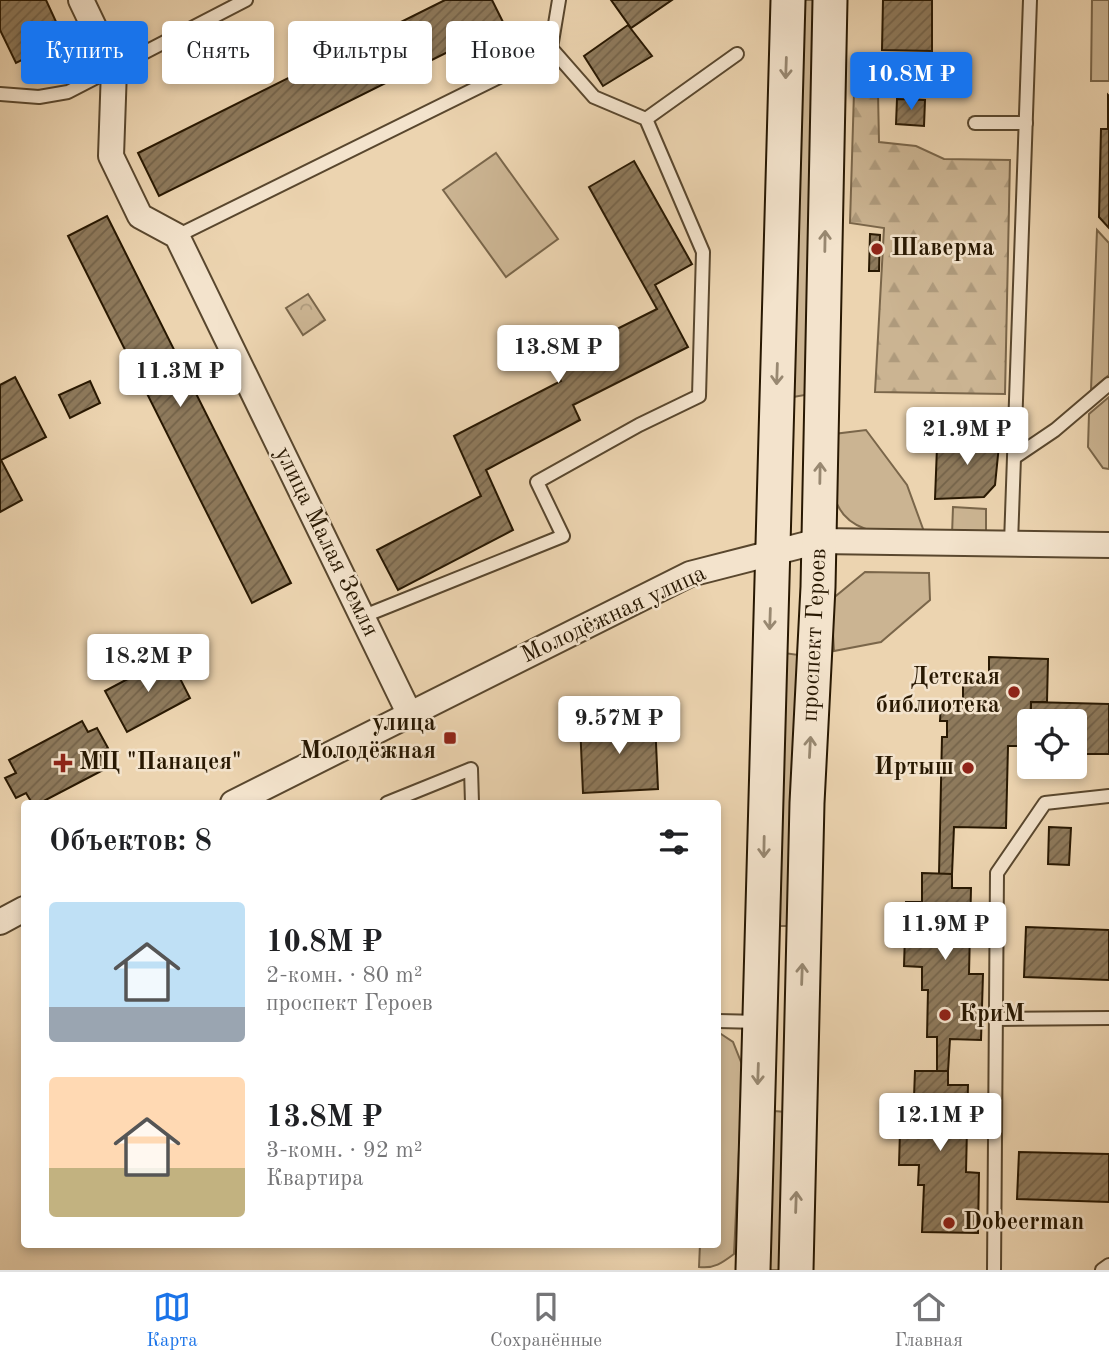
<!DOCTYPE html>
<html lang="ru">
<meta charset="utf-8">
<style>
body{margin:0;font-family:"Old Standard TT",serif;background:#f2f2f2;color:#202124;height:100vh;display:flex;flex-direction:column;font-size:26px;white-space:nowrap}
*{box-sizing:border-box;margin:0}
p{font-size:23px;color:#757577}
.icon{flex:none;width:38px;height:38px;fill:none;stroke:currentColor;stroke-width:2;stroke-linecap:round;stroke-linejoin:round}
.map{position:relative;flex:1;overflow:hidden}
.side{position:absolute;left:21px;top:800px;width:700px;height:448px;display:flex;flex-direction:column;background:#fff;border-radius:7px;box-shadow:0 4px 10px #0003}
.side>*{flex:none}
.guide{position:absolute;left:21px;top:21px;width:700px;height:63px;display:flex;gap:14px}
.controls{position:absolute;left:1017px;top:709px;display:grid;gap:14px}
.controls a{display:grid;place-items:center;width:70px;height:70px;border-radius:7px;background:#fff;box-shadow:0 4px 10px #0003;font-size:35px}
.price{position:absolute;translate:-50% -60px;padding:0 16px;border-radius:7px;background:#fff;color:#222;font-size:23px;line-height:46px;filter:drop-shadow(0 2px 4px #0008)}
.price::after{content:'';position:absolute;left:50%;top:42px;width:21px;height:16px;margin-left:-10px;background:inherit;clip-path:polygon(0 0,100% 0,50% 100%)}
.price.active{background:#1a73e8;color:#fff}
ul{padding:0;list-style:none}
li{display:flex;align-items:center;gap:21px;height:175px;padding:0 28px}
li span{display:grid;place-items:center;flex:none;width:196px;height:140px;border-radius:7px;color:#555}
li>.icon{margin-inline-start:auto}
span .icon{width:84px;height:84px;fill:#fffc;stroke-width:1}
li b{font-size:30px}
h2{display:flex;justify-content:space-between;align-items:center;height:84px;padding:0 28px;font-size:30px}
.pill{padding:0 24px;border-radius:7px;background:#fff;box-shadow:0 4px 10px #0003;font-size:24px;line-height:63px}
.pill.active{background:#1a73e8;color:#fff}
.tab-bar{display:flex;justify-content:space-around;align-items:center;height:98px;border-top:2px solid #e0e0e0;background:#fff;font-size:19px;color:#757577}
.tab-bar a{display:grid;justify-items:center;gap:4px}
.tab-bar .active{color:#1a73e8}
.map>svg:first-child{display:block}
</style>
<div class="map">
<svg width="1109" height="1270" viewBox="0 0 1109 1270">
<defs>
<pattern id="forest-firs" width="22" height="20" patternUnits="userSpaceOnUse" patternTransform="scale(1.75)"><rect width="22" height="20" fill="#cbb492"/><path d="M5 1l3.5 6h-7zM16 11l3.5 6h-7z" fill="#ae9a7c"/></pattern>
<pattern id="park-crowns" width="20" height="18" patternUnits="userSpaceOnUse" patternTransform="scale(1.75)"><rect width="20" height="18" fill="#cbb492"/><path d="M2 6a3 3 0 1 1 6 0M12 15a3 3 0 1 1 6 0" fill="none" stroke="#ae9a7c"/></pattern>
<pattern id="building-hatch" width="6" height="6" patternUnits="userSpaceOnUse" patternTransform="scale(1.75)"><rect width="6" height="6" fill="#8e7a5c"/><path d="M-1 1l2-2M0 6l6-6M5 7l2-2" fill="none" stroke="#74634a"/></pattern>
</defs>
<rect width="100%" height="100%" fill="#ecd4b0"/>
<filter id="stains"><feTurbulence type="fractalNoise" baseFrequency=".00286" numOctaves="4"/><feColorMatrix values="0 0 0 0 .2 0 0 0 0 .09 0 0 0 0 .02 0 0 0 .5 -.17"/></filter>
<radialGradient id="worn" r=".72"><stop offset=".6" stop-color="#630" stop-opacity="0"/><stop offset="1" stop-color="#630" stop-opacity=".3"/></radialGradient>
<!-- grass -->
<g fill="#cbb492" stroke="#7a664a" stroke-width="2">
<path d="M 801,0 L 814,0 L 805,395 L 793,397 Z"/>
<path d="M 1092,0 L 1109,0 L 1109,81 L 1091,81 Z"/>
<path d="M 496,153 L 558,239 L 506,277 L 443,190 Z"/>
<path d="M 1097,230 L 1109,243 L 1109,375 L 1091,390 Z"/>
<path d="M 1109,397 L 1109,469 L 1103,468 L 1088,447 L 1089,414 Z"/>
<path d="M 866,430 L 907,485 L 926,537 C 892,534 844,537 834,495 C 829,477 834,453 834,434 Z"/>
<path d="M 953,507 L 986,509 L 986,534 L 952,535 Z"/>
<path d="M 865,572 L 929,573 L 930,600 L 881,642 L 834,651 L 831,600 Z"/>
<path d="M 784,653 L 799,655 L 791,926 L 778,926 Z"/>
<path d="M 718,1032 L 733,1042 L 743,1067 L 734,1254 C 722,1263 714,1269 699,1267 L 700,1244 L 718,1244 Z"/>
<path d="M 774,1111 L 786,1112 L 783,1270 L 769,1270 Z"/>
</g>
<!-- forest -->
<path fill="url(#forest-firs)" stroke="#7a664a" stroke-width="2" d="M 854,92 L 878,93 L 879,142 L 916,146 L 944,159 L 1010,160 L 1005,394 L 875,392 L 884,228 L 850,223 Z"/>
<!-- park -->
<path fill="url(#park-crowns)" stroke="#7a664a" stroke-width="2" d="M 308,294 L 325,320 L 303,335 L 286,308 Z"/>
<!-- building -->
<g fill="url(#building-hatch)" stroke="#281802" stroke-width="2">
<path d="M 0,0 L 46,0 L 64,39 L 16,63 L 0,30 Z"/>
<path d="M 445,0 L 492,0 L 504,24 L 159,196 L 138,153 Z"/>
<path d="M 611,0 L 672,0 L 631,28 Z"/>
<path d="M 883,0 L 932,0 L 932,51 L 882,50 Z"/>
<path d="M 628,25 L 652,56 L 603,86 L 584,56 Z"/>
<path d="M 1108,95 L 1109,96 L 1109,228 L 1099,217 L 1101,129 L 1108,129 Z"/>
<path d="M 897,99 L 925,100 L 924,126 L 896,124 Z"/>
<path d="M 634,161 L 692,264 L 655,285 L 688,347 L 573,405 L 580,420 L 486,470 L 513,530 L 398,590 L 377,550 L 481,496 L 454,436 L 561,381 L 551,362 L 657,309 L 589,187 Z"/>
<path d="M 107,216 L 291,583 L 252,603 L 68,236 Z"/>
<path d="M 870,234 L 880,235 L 879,271 L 869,271 Z"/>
<path d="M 15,377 L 46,437 L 1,460 L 22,500 L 0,512 L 0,385 Z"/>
<path d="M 90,381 L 100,403 L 70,418 L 59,395 Z"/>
<path d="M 1000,435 L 995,485 L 984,497 L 935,499 L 937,447 L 947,438 Z"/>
<path d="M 169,657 L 190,698 L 127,732 L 105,691 Z"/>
<path d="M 989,657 L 1048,659 L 1047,702 L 1031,702 L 1029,746 L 1008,746 L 1006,828 L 954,827 L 952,874 L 939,874 L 942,737 L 947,737 L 947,721 L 940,721 L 941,704 L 963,704 L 963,680 L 989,680 Z"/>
<path d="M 1031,702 L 1109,704 L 1109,754 L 1074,754 L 1074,721 L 1031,721 Z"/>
<path d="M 655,720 L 658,789 L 583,793 L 580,723 Z"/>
<path d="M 82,721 L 88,732 L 97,728 L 108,748 L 99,752 L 107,768 L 40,803 L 32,803 L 26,793 L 16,798 L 5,778 L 16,773 L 9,760 Z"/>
<path d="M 1049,827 L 1071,828 L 1069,865 L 1048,864 Z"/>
<path d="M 922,873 L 952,874 L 952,888 L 971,888 L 969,974 L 983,974 L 981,1040 L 950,1039 L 948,1071 L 937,1071 L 937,1037 L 927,1037 L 928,990 L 922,990 L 922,967 L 904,966 L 906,902 L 922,902 Z"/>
<path d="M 1026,927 L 1109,930 L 1109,980 L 1024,977 Z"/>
<path d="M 915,1071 L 948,1071 L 948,1085 L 968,1085 L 966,1172 L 979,1173 L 978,1233 L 922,1232 L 924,1185 L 918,1185 L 919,1165 L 899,1165 L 901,1097 L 914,1097 Z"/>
<path d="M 1019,1152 L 1109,1154 L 1109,1202 L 1017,1199 Z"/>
</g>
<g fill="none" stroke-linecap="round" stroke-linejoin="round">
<defs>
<g id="lane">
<path d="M 551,48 L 559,0"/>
<path d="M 0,94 L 39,97 L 68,92 L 246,0"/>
<path d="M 646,119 L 737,54"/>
<path d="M 975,123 L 1026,123"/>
<path d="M 177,236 L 499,77 L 551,48"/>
<path d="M 1015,457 L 1055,430 L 1109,384"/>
<path d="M 1011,543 L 1030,0"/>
<path d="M 364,616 L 563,536 L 537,482 L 639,425 L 699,396 L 703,252 L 646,119 L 594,97 L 551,48"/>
<path d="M 387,803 L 471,769 L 472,803"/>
<path d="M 996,1019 L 1109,1018"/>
<path d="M 718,1021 L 760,1022"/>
<path d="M 994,1270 L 997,873 L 1045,803 L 1109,796"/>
<path d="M 1102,1270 L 1109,1265"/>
</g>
<g id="street">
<path d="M 81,0 L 114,69 L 111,156 L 140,216 L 177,236 L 410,715"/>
<path d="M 233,803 L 690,574 L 819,541 L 1109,545"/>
<path d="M 0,922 L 24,909"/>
</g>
<g id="secondary">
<path d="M 753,1270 L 788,0"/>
<path d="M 796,1270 L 807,803 L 818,587 L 830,0"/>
</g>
</defs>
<!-- lane casing -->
<use href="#lane" stroke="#59472e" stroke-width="16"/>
<!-- street casing -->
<use href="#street" stroke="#59472e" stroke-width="28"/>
<!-- secondary casing -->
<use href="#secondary" stroke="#281802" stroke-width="37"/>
<!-- lane -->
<use href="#lane" stroke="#f3e3cc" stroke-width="12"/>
<!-- street -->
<use href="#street" stroke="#f3e3cc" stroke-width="24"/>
<!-- secondary -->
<use href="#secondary" stroke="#f3e3cc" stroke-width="33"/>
</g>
<!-- one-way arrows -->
<defs><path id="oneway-shaft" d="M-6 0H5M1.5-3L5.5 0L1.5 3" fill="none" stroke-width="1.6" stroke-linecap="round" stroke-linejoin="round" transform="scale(1.75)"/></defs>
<g stroke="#988871">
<use href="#oneway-shaft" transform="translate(786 68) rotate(92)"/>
<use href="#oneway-shaft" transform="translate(825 241) rotate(-89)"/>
<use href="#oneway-shaft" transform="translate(777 374) rotate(92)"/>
<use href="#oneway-shaft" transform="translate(820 473) rotate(-89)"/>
<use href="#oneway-shaft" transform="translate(770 619) rotate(92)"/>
<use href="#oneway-shaft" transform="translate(810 747) rotate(-87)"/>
<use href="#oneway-shaft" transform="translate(764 847) rotate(91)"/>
<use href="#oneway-shaft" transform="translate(802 974) rotate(-88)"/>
<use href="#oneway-shaft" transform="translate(758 1074) rotate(92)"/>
<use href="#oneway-shaft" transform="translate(796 1202) rotate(-88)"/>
</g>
<!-- markers -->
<g fill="#8f2418" stroke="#f3e3cc" stroke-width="2.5">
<circle cx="877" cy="249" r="7"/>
<circle cx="1014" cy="692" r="7"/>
<rect x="443" y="731" width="14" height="14" rx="3.5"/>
<path d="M59.5 752.5h7v7h7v7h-7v7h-7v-7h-7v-7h7z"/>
<circle cx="968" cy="768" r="7"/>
<circle cx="945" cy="1015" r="7"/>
<circle cx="949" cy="1223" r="7"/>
</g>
<g text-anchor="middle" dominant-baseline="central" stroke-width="5" stroke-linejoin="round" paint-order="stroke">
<!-- poi labels -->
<g font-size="24" font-weight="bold" fill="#281802" stroke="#f3e3cc" text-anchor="start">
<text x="891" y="249">Шаверма</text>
<text x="1000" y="678" text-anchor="end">Детская<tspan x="1000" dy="28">библиотека</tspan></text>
<text x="436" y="724" text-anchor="end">улица<tspan x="436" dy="28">Молодёжная</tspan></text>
<text x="79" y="763">МЦ "Панацея"</text>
<text x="954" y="768" text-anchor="end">Иртыш</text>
<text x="959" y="1015">КриМ</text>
<text x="963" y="1223">Dobeerman</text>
</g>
<!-- street labels -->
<g font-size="24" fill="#281802" stroke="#f3e3cc">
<text transform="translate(326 542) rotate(64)">улица Малая Земля</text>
<text transform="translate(614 615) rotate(-25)">Молодёжная улица</text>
<text transform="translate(815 635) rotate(-87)">проспект Героев</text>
</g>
</g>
<rect width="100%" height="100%" filter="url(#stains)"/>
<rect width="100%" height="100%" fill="url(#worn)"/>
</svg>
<div class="controls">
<a><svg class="icon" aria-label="locate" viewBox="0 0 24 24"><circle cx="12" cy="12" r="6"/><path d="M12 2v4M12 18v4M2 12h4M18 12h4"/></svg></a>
</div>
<b class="price active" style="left:911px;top:112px">10.8M ₽</b>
<b class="price" style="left:558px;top:385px">13.8M ₽</b>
<b class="price" style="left:180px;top:409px">11.3M ₽</b>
<b class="price" style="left:967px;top:467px">21.9M ₽</b>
<b class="price" style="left:148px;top:694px">18.2M ₽</b>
<b class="price" style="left:619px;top:756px">9.57M ₽</b>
<b class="price" style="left:945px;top:962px">11.9M ₽</b>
<b class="price" style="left:940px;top:1153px">12.1M ₽</b>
<div class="guide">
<a class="pill active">Купить</a>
<a class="pill">Снять</a>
<a class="pill">Фильтры</a>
<a class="pill">Новое</a>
</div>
<section class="side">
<h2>Объектов: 8<svg class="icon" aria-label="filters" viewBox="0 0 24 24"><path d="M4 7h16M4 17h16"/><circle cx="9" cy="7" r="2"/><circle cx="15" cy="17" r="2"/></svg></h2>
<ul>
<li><span style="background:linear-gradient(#bfe0f5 75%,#9aa5b1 0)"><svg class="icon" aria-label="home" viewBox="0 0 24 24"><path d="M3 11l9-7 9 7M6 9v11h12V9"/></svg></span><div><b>10.8M ₽</b><p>2-комн. · 80 m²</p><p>проспект Героев</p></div></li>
<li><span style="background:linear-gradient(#ffd9b3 65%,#c2b280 0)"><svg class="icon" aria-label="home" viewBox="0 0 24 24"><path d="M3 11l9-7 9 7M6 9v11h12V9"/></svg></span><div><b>13.8M ₽</b><p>3-комн. · 92 m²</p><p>Квартира</p></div></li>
</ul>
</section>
</div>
<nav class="tab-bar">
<a class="active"><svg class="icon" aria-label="map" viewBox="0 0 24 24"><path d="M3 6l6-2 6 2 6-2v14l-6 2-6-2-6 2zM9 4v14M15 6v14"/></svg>Карта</a>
<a><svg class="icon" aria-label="saved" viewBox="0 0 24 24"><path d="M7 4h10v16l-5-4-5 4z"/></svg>Сохранённые</a>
<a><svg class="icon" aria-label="home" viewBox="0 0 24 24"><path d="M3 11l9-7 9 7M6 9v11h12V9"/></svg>Главная</a>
</nav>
